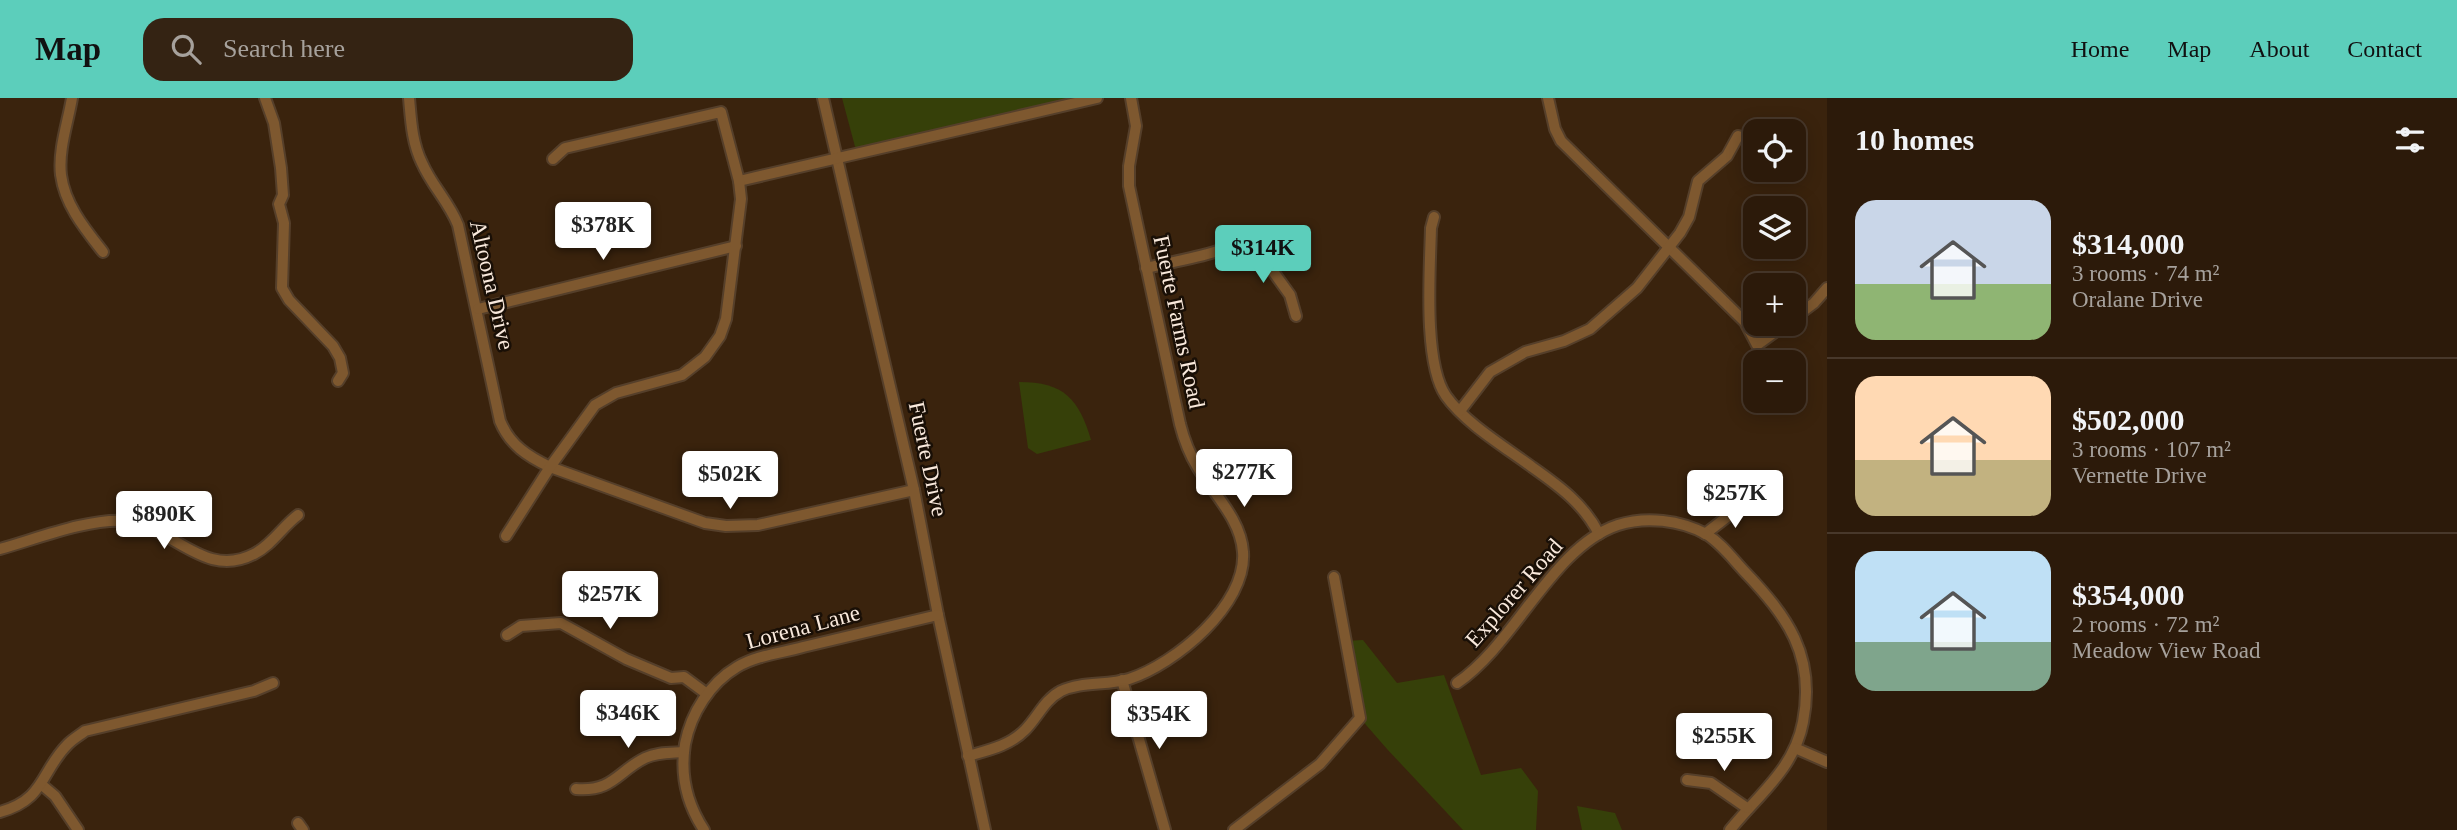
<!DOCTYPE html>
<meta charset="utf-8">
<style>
body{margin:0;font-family:Georgia,serif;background:#342313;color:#f1f3f6;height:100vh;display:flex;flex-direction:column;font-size:26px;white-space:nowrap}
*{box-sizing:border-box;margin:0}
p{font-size:23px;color:#a6a19c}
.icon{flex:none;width:38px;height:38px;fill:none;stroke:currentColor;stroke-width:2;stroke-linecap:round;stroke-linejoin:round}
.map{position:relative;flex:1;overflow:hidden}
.drawer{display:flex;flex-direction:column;background:#2c1a0a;width:630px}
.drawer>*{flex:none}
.buttons{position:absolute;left:1743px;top:21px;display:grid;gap:14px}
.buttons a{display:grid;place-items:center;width:63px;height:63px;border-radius:14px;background:#2c1a0a;box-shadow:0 4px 18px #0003,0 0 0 2px #48382b;font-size:35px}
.price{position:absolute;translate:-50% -60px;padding:0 16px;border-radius:7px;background:#fff;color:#222;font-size:23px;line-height:46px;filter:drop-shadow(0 2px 4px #0008)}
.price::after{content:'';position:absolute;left:50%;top:42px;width:21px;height:16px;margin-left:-10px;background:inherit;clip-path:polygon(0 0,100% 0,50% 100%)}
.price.current{background:#5ccebb;color:#111}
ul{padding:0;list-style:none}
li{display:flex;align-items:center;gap:21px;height:175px;padding:0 28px}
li+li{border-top:2px solid #48382b}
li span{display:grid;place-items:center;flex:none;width:196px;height:140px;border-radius:21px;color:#555}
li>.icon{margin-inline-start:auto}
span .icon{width:84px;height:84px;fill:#fffc;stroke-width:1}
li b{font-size:30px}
h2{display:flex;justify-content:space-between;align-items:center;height:84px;padding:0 28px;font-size:30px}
header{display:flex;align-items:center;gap:42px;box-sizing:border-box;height:98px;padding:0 35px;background:#5ccebb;color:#111}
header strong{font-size:33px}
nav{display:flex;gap:38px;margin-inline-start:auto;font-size:24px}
.search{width:490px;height:63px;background:#342313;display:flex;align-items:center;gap:18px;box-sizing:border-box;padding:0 24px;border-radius:21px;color:#a6a19c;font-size:26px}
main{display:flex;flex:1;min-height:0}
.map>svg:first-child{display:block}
</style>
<header>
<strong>Map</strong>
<div class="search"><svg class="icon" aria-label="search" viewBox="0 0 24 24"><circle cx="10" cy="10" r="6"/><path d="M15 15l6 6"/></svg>Search here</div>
<nav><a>Home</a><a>Map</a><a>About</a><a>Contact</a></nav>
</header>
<main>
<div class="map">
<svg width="1827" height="732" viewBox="0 0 1827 732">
<rect width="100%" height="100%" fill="#3a230d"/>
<!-- grass -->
<g fill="#364009">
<path d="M 842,0 L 1091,0 L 857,56 Z"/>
<path d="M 1019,284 C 1064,284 1079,301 1091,342 L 1037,356 L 1028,350 Z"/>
<path d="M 1363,542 L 1397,585 L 1444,577 L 1481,677 L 1521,670 L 1538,693 L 1536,732 L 1463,732 L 1387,651 L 1360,620 L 1346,543 Z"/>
<path d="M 1577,708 L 1615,715 L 1622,732 L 1582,732 Z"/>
</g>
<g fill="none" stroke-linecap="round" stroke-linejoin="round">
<defs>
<g id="minor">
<path d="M 72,0 C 68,24 58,52 61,77 C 65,107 85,131 103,154"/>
<path d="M 265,0 L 274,25 L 281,70 L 283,97 L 279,106 L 284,125 L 282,190 L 289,202 L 333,248 L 340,260 L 343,275 L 338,283"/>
<path d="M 409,0 C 411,22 412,45 422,65 C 432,88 449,104 458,127 L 500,323 C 510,347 527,358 550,369 L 705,425 L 726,428 L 758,427 L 914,392"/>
<path d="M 823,0 L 914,392 L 938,517 L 985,732"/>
<path d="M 1548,0 L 1555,31 L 1561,43 L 1745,224 L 1757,247 L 1786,226"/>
<path d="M 739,83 L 1097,0"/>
<path d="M 1434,119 L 1431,130 C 1430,171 1423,265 1446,298 C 1465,325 1505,349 1532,369 C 1559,388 1584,406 1599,436"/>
<path d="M 1248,140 L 1254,143 L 1264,161 L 1290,197 L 1296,218"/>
<path d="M 1146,170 C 1178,162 1230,156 1254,134"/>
<path d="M 478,211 L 736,148"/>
<path d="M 1794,220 L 1814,205 L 1827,190"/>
<path d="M 1460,313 L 1490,274 L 1525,254 L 1564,243 L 1590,231 L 1637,190 L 1680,135 L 1689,119 L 1698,83 L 1727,58 L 1738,38"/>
<path d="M 1705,436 L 1736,412 L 1755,404"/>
<path d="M 506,438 L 550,369 L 595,307 L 616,295 L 682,277 L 705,259 L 720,238 L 726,221 L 741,101 L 739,83 L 721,14 L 565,50 L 553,61"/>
<path d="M 0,451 C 36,441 89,420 125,423 C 173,428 204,482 254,456 C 272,447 282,429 298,417"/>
<path d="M 507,537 L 521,528 L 561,525 L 626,561 L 671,580 L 684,579 L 707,596"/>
<path d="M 1122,582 L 1165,732"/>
<path d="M 1457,585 C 1516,545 1552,449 1618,427 C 1646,418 1680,422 1706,436 C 1721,445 1732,460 1744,473 C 1787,518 1816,557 1803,624 C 1794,671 1759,696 1730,732"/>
<path d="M 1795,650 L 1827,664"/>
<path d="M 968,658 C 989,652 1009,648 1025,632 C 1038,619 1044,602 1061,593 C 1082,583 1107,588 1129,581 C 1175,566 1247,507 1243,454 C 1241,422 1214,396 1198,370 C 1190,357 1184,342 1180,326 L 1129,88 L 1129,68 L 1136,28 L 1131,0"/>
<path d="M 1687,682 L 1711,685 L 1747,710"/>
<path d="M 42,687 L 55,698 L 78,732"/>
<path d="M 576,691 C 613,694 618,673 645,660 C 657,654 671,655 684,654"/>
<path d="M 0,714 C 46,701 40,674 68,646 C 73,641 80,637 85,633 L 254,593 L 273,585"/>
<path d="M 298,725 L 303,732"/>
<path d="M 704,732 C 687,706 680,677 685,646 C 691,615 710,585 737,569 C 757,557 782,555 803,549 C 848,538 893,528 938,517"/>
<path d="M 1234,732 L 1320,666 L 1360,620 L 1334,479"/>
</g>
</defs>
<!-- minor casing -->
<use href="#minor" stroke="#553f2a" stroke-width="14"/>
<!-- minor -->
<use href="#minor" stroke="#7e582f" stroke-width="10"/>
</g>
<g text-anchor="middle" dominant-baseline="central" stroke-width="5" stroke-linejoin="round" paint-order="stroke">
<!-- street labels -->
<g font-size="23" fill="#f9e9dc" stroke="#190f06">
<text transform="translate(492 187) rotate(77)">Altoona Drive</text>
<text transform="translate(1179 224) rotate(78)">Fuerte Farms Road</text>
<text transform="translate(928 361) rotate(78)">Fuerte Drive</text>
<text transform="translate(1514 495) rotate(-49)">Explorer Road</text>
<text transform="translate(803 529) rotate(-15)">Lorena Lane</text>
</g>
</g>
</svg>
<div class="buttons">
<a><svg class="icon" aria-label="locate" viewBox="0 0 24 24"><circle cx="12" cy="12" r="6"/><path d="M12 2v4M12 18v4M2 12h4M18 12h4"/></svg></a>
<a><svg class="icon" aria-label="layers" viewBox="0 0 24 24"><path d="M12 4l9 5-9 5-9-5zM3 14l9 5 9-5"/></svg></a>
<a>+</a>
<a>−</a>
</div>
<b class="price" style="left:603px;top:164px">$378K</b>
<b class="price current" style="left:1263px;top:187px">$314K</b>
<b class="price" style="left:1244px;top:411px">$277K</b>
<b class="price" style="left:730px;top:413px">$502K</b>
<b class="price" style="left:1735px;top:432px">$257K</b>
<b class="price" style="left:164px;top:453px">$890K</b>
<b class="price" style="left:610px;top:533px">$257K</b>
<b class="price" style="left:628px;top:652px">$346K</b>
<b class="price" style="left:1159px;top:653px">$354K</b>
<b class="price" style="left:1724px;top:675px">$255K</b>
</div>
<section class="drawer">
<h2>10 homes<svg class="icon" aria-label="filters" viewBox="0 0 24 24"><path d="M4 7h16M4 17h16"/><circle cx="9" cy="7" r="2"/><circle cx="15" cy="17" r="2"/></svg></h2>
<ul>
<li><span style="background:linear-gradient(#c9d6e8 60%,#8fb573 0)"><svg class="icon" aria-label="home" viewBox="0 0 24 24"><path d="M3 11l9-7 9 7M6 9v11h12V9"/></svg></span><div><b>$314,000</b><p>3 rooms · 74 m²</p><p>Oralane Drive</p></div></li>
<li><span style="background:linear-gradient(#ffd9b3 60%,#c2b280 0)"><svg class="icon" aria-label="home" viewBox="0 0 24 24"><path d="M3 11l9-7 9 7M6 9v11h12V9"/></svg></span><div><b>$502,000</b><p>3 rooms · 107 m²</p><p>Vernette Drive</p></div></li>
<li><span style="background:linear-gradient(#bfe0f5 65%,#7fa58c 0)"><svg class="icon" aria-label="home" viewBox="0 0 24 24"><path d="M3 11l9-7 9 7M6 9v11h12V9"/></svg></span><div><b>$354,000</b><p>2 rooms · 72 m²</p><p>Meadow View Road</p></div></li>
</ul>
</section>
</main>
